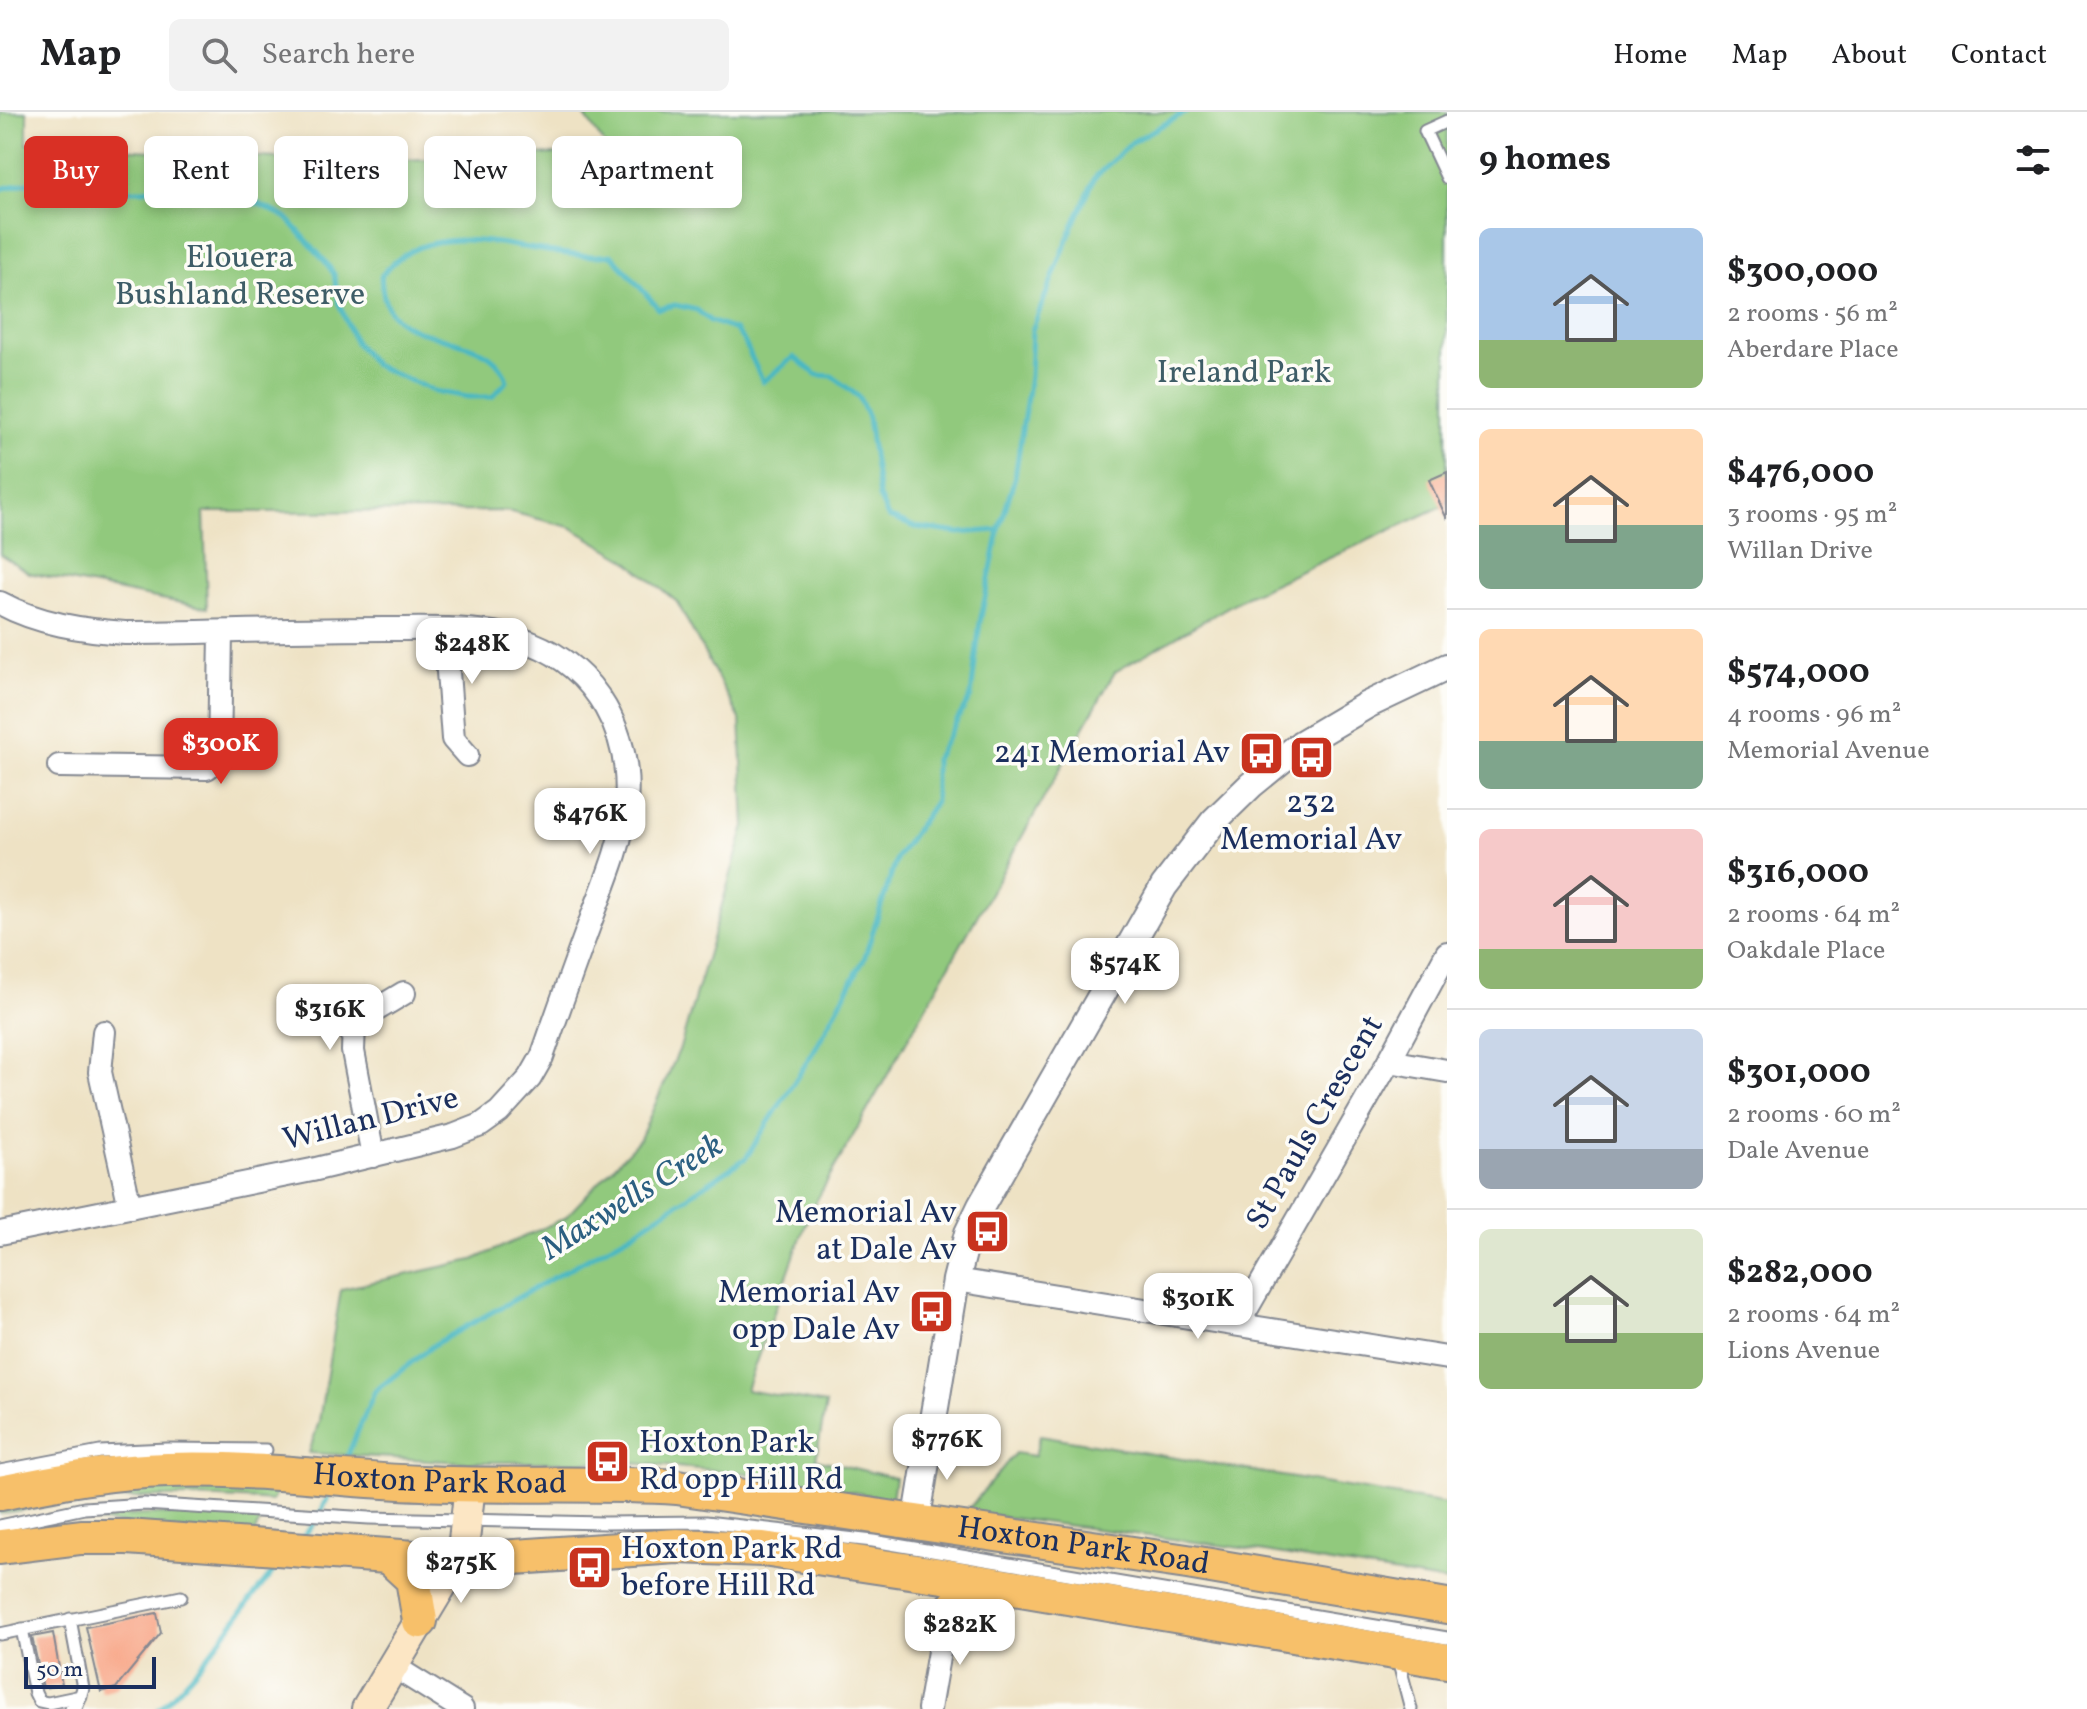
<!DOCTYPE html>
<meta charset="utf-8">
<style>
body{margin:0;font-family:Vollkorn,serif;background:#f2f2f2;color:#202124;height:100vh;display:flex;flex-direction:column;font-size:30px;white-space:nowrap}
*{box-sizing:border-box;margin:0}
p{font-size:26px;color:#757577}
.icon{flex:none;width:44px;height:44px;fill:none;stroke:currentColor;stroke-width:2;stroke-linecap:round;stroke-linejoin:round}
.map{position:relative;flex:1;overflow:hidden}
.side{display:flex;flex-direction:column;background:#fff;width:640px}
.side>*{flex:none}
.banner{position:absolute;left:24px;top:24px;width:760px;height:72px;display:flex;gap:16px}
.scale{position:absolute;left:24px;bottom:20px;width:132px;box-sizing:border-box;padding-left:8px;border:4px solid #1b2f5e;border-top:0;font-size:22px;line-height:28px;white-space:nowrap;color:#1b2f5e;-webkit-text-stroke:6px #fdfcf7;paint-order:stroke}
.price{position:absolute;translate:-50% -68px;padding:0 18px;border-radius:16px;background:#fff;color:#222;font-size:26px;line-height:52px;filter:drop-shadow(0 2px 4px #0008)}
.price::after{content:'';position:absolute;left:50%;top:48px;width:24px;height:18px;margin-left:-12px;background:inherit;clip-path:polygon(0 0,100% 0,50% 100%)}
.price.active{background:#d93025;color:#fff}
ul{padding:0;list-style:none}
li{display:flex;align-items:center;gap:24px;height:200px;padding:0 32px}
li+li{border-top:2px solid #e0e0e0}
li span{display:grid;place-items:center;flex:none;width:224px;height:160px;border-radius:12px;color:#555}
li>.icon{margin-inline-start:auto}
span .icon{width:96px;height:96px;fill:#fffc;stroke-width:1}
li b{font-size:34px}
h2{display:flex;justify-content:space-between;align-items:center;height:96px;padding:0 32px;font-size:34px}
.chip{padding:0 28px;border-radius:12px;background:#fff;box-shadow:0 4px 12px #0003;font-size:28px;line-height:72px}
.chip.active{background:#d93025;color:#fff}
header{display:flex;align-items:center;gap:48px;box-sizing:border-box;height:112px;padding:0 40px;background:#fff;border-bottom:2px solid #e0e0e0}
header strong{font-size:38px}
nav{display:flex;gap:44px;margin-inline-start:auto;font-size:28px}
.search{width:560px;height:72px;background:#f2f2f2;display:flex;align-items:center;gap:20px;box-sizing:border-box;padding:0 28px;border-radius:12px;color:#757577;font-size:30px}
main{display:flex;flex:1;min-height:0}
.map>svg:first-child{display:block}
</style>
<header>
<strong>Map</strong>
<div class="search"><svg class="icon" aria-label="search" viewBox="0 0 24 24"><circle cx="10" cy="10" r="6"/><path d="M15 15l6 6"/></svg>Search here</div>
<nav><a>Home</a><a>Map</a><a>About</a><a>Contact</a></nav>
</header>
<main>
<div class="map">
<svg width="1447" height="1597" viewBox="0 0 1447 1597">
<rect width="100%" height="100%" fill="#fdfcf7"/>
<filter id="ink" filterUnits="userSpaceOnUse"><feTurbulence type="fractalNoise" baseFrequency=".0125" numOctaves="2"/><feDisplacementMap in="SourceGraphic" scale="16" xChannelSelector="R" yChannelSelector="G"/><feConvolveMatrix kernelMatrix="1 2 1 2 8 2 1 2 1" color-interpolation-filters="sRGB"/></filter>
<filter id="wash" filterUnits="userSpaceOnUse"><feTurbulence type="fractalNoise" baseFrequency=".006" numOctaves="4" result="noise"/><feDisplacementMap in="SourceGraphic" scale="32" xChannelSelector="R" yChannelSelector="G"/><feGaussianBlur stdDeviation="1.8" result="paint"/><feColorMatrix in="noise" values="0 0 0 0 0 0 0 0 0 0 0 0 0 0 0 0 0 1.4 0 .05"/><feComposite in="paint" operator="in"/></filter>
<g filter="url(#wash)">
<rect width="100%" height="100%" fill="#eee2c4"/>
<!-- green -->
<g fill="#91c97d" stroke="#567c6e" stroke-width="2">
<path d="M 0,0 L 27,0 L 27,32 L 347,50 L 610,40 L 582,0 L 1447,0 L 1447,392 L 1247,484 L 1115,560 L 810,1100 L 746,1278 L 826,1292 L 816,1347 L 895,1366 L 892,1387 L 745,1361 L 620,1350 L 463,1350 L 309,1341 L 319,1309 L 341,1177 L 473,1148 L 565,1106 L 640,1027 L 680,936 L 745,714 L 740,607 L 677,490 L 625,447 L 570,415 L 507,399 L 204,400 L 207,496 L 29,461 L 0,442 Z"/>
<path d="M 1040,1323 L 1447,1392 L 1447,1470 L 1241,1436 L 966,1400 L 1015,1341 L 1035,1344 Z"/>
<path d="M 166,1374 L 232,1374 L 279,1377 L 272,1389 C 173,1382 98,1383 0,1402 L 0,1394 L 25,1394 L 101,1380 Z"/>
<path d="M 177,1402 L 262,1407 L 252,1425 L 81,1408 L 110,1404 Z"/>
</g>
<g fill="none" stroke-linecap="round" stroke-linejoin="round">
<!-- stream -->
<g stroke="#4ab8c2" stroke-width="5">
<path d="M 0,77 L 27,71 L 70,80 L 97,83 L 114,78 L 143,78 L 170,74 L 259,92 L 287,106 L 324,148 L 334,162 L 339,192 L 355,230 L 374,253 L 434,279 L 468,285 L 492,285 L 507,269 C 495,223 422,233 395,205 C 384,194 382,179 381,164 C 437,92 537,152 612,143 L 659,197 L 675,193 L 697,198 L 710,209 L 735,218 L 744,229 L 763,270 L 794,245 L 817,263 L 832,264 L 859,285 L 868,306 L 879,385 L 888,405 L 915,415 L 959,421 L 999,418"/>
<path d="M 343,1354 L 375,1279 L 435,1232 L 633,1121 L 746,1046 L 815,937 L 864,847 L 897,745 L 935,690 L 935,647 L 971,584 L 980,510 L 999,418 L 1015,365 L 1030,264 L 1032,218 L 1071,119 L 1095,65 L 1132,30 L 1186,0"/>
<path d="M 302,1426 L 317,1408 L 332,1377"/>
<path d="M 159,1597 C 207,1553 240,1498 282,1449"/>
</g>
</g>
<g id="blocks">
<!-- building -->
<g fill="#f8a586">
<path d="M 1447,360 L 1447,407 L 1429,368 Z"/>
<path d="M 157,1501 L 161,1521 L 116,1576 L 101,1580 L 86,1515 Z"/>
<path d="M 53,1521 L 62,1573 L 43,1576 L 32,1525 Z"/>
</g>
</g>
</g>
<g filter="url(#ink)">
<use href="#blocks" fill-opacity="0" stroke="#848891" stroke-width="2"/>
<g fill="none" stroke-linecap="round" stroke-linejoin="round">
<defs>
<g id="service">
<path d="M 1447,9 L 1425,19 L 1447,66"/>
<path d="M 0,1359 L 100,1340 L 167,1337 L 266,1338"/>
<path d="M 0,1414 L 84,1396 L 144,1392 L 369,1406 L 604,1411 L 706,1410 L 873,1429 L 1447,1526"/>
<path d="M 70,1507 L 83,1576 L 77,1594 L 71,1597"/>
<path d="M 22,1517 L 35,1581 L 39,1589 L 48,1591 L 81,1584"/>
<path d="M 0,1522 L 181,1485"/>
<path d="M 1397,1544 L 1411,1597"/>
</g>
<g id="minor">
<path d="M 0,491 C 39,512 82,518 125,521 C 213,520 300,517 387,517 C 433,517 488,514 531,531 C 597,557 632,623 626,692 C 622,732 605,771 591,808 C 574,854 558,899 542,945 L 530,966 L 499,1000 L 481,1013 L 453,1024 L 312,1058 L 0,1121"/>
<path d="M 445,519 L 453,627 L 467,643"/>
<path d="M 59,654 L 207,656 L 219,645 L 221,520"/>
<path d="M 104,920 L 100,960 L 130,1095"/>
<path d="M 1389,949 L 1447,959"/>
<path d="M 373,1044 L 353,939 L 354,911 L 404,881"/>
<path d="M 956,1168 L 1447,1246"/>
<path d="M 1238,1212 L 1389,949 L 1447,841"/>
<path d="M 393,1554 L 462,1597"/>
<path d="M 929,1597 L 945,1505"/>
</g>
<path id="tertiary" d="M 916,1411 L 956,1168 L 968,1121 L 981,1094 L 1164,774 L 1214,709 L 1251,673 L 1301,632 L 1367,593 L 1447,555"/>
<path id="secondary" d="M 367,1597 L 456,1449 L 464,1429 L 470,1372"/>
<g id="primary">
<path id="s1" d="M 0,1381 C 55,1370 111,1359 168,1358 C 253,1355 337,1368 422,1371 C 507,1375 592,1370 677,1375 L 1187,1450 L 1447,1494"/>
<path d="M 0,1435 L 81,1425 L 127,1425 L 456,1449 L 677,1434 L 763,1437 L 943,1464 L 1447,1549"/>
<path d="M 388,1444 L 413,1467 L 420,1509"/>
<path d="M 945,1505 L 972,1476 L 981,1471"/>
</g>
</defs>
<!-- service casing -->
<use href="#service" stroke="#848891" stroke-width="15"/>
<!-- minor casing -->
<use href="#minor" stroke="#848891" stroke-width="26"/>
<!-- tertiary casing -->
<use href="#tertiary" stroke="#848891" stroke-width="30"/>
<!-- secondary casing -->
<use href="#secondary" stroke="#848891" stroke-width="34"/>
<!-- primary casing -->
<use href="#primary" stroke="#848891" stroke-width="38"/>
<!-- service -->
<use href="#service" stroke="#fff" stroke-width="11"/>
<!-- minor -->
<use href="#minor" stroke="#fff" stroke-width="22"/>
<!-- tertiary -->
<use href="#tertiary" stroke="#fff" stroke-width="26"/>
<!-- secondary -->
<use href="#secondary" stroke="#fce6c4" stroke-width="30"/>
<!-- primary -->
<use href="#primary" stroke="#f7c06b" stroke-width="34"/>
</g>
</g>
<!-- icons -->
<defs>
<symbol id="bus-square" viewBox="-11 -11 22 22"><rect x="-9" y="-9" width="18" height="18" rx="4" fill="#c8321e" stroke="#fdfcf7"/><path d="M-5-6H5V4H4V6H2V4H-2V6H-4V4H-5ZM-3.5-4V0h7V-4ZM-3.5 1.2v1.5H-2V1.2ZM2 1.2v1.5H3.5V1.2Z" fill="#fff"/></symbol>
</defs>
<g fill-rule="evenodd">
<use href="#bus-square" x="1236" y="616" width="51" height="51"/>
<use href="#bus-square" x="1286" y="620" width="51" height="51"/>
<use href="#bus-square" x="962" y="1094" width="51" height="51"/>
<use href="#bus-square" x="906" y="1174" width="51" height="51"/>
<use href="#bus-square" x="582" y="1324" width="51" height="51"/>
<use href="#bus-square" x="564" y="1430" width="51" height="51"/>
</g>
<g text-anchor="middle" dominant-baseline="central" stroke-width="7" stroke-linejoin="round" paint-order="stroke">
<!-- park labels -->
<g font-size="32" fill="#3e5d67" stroke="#fdfcf7">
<text x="240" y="147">Elouera<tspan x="240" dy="37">Bushland Reserve</tspan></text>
<text x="1244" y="262">Ireland Park</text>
</g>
<!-- poi labels -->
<g font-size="32" fill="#1b2f5e" stroke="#fdfcf7" text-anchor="end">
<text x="1230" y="642">241 Memorial Av</text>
<text x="1311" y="692" text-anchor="middle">232<tspan x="1311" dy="37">Memorial Av</tspan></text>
<text x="957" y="1102">Memorial Av<tspan x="957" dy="37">at Dale Av</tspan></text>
<text x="900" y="1182">Memorial Av<tspan x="900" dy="37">opp Dale Av</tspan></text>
<text x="639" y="1332" text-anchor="start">Hoxton Park<tspan x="639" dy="37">Rd opp Hill Rd</tspan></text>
<text x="621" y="1438" text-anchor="start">Hoxton Park Rd<tspan x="621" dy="37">before Hill Rd</tspan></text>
</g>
<!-- street labels -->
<g font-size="32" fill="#1b2f5e" stroke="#fdfcf7">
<text transform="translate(371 1008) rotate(-14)">Willan Drive</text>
<text transform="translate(1316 1011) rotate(-60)">St Pauls Crescent</text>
<text stroke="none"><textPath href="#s1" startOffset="442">Hoxton Park Road</textPath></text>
<text stroke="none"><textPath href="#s1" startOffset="1090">Hoxton Park Road</textPath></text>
</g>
<!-- water labels -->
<g font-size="34" font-style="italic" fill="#2b5f81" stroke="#fdfcf7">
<text transform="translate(633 1086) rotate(-32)">Maxwells Creek</text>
</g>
</g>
</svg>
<div class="scale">50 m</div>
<b class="price" style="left:472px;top:574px">$248K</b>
<b class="price active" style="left:221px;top:674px">$300K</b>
<b class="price" style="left:590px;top:744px">$476K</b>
<b class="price" style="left:1125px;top:894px">$574K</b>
<b class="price" style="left:330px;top:940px">$316K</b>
<b class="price" style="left:1198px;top:1229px">$301K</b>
<b class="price" style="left:947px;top:1370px">$776K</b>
<b class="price" style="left:461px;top:1493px">$275K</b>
<b class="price" style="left:960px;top:1555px">$282K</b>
<div class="banner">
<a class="chip active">Buy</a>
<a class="chip">Rent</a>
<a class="chip">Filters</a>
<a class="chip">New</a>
<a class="chip">Apartment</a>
</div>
</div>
<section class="side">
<h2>9 homes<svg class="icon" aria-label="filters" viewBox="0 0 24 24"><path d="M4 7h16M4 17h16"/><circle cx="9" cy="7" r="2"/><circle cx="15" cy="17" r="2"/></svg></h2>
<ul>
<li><span style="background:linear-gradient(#a9c7e8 70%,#8fb573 0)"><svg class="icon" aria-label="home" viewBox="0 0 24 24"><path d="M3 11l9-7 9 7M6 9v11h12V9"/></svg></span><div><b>$300,000</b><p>2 rooms · 56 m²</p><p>Aberdare Place</p></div></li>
<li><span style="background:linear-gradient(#ffd9b3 60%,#7fa58c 0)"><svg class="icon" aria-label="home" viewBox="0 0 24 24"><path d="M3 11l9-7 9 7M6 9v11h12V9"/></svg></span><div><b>$476,000</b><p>3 rooms · 95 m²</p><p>Willan Drive</p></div></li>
<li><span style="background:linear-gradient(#ffd9b3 70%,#7fa58c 0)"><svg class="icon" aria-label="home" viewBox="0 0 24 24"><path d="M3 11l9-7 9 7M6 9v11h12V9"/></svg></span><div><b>$574,000</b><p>4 rooms · 96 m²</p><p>Memorial Avenue</p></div></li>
<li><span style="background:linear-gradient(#f6c9c9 75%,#8fb573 0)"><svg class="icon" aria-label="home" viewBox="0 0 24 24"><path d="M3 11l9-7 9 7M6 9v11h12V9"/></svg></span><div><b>$316,000</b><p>2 rooms · 64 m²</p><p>Oakdale Place</p></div></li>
<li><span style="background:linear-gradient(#c9d6e8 75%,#9aa5b1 0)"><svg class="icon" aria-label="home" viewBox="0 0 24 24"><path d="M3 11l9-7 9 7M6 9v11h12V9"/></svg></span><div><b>$301,000</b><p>2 rooms · 60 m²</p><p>Dale Avenue</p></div></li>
<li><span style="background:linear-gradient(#dfe7d0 65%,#8fb573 0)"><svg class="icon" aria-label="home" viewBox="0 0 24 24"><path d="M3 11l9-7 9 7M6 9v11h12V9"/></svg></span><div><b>$282,000</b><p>2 rooms · 64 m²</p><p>Lions Avenue</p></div></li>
</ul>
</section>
</main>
